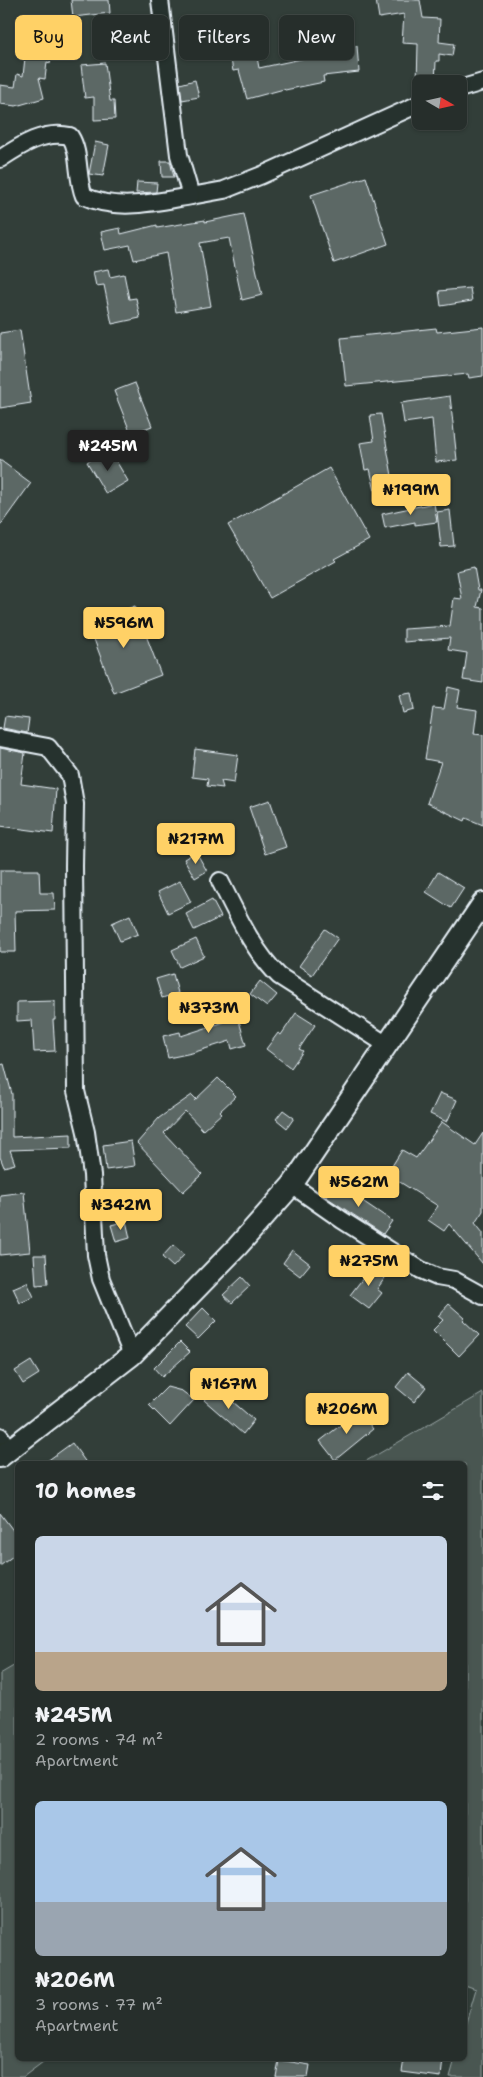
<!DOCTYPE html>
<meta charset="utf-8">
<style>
body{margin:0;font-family:"Shantell Sans",sans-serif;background:#2e3633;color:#f1f3f6;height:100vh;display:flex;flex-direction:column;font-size:19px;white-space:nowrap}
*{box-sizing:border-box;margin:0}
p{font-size:16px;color:#a4a8a9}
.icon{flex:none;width:28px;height:28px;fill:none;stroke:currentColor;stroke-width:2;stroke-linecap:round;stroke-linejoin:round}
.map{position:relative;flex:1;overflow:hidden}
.panel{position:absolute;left:15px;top:1461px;width:452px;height:600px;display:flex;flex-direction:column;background:#262e2b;border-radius:8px;box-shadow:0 1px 4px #0004,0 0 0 1px #424a47}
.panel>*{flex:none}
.guide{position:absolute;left:15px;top:15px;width:454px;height:45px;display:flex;gap:10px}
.needle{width:32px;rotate:99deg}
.controls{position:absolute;left:412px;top:75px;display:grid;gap:10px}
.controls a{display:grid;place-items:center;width:55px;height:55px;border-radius:8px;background:#262e2b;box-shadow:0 1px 4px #0004,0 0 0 1px #424a47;font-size:25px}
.price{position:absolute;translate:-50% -42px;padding:0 11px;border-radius:5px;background:#ffd166;color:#111;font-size:16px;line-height:32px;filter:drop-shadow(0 1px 2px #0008)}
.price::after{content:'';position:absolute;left:50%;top:30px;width:15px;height:11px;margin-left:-8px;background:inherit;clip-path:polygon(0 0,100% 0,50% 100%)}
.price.on{background:#222;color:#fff}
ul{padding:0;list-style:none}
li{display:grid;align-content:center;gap:10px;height:265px;padding:0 20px}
li span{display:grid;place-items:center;height:155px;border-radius:8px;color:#555}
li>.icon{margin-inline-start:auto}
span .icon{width:90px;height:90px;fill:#fffc;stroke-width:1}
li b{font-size:21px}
h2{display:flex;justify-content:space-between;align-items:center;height:60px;padding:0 20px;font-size:21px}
.chip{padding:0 18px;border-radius:8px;background:#262e2b;box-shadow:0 1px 4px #0004,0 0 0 1px #424a47;font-size:18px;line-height:45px}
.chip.on{background:#ffd166;color:#111}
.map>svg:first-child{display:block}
</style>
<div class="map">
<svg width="483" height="2077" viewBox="0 0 483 2077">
<rect width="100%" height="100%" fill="#323e39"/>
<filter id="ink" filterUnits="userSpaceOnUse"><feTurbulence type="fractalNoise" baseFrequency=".02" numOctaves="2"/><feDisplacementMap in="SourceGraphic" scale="10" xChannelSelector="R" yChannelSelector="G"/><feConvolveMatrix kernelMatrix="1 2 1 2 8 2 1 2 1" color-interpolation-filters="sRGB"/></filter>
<g filter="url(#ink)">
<!-- green -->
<g fill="#495651" stroke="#98a4a4">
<path d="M 483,1393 L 483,2077 L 450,2077 L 455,2059 L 465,2059 L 465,2026 L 476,1989 L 465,1985 L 465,1464 L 361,1464 Z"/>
<path d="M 17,1664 L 18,2059 L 47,2059 L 23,2077 L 0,2077 L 0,1674 Z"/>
</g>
<!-- building -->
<g fill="#5c6865" stroke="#e8f1f8">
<path d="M 71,0 L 109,0 L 110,13 L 73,17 Z"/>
<path d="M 376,0 L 420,0 L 423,18 L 440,19 L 439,42 L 454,44 L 452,56 L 439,54 L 439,61 L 436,61 L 435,84 L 417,84 L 418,44 L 402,43 L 404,14 L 379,18 Z"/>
<path d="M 37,28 L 50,29 L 48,50 L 52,50 L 50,63 L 47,62 L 45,79 L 39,78 L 44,98 L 16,106 L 0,104 L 0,85 L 15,87 L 17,74 L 23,76 L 28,30 L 37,31 Z"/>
<path d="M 252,30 L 259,68 L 324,54 L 324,50 L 357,46 L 359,72 L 323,76 L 324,82 L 285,90 L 284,89 L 247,99 L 239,70 L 233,71 L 228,42 L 234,41 L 232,33 Z"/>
<path d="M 105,63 L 110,101 L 114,101 L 115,119 L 94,120 L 94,97 L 85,98 L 81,65 Z"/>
<path d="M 195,80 L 199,97 L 182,100 L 180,84 Z"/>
<path d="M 95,142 L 109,145 L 103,176 L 89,174 Z"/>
<path d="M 161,161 L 170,161 L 174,177 L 162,177 Z"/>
<path d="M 366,177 L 388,244 L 334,263 L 311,195 Z"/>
<path d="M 137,182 L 157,183 L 156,192 L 136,193 Z"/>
<path d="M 244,214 L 262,295 L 242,300 L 229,238 L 200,243 L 211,306 L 176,312 L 166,253 L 134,260 L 130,245 L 105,250 L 101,232 L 120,228 L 121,234 L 157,225 L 157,228 L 205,220 L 205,222 Z"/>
<path d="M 108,269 L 110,277 L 124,274 L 129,299 L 136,298 L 140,318 L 112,324 L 104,285 L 96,286 L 93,272 Z"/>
<path d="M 470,288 L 472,301 L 441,306 L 439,291 Z"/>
<path d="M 483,327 L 483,376 L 469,378 L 468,374 L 346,386 L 341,338 L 436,328 L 437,332 Z"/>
<path d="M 20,330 L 31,403 L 0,408 L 0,333 Z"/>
<path d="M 135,383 L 152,426 L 131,434 L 114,391 Z"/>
<path d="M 450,396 L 457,460 L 436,462 L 432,419 L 404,423 L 401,403 Z"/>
<path d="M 381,414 L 394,487 L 375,491 L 370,469 L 365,470 L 360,443 L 374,441 L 370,415 Z"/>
<path d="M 109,449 L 128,481 L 106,494 L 87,462 Z"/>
<path d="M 0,460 L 31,483 L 0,526 Z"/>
<path d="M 329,468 L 369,540 L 334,559 L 336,561 L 270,598 L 228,525 Z"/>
<path d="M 434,503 L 437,522 L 415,525 L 415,522 L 385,528 L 382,514 Z"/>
<path d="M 450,510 L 454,546 L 441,547 L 437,512 Z"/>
<path d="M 474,567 L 478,590 L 481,590 L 477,607 L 483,608 L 483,683 L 463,680 L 467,653 L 448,650 L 450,638 L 404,642 L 404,629 L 450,626 L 454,598 L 462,599 L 457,571 Z"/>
<path d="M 135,606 L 161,675 L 114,693 L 88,623 Z"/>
<path d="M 448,687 L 460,690 L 457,707 L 477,710 L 474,734 L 483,735 L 483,825 L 466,818 L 465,821 L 427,803 L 441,762 L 425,759 L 433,708 L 444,709 Z"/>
<path d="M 411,693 L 414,710 L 403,713 L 399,695 Z"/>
<path d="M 5,716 L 29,719 L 27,733 L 3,728 Z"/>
<path d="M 0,748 L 25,753 L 21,784 L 56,789 L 53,833 L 0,826 Z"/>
<path d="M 195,749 L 238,755 L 234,783 L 221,781 L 223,788 L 207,786 L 208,779 L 192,777 Z"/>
<path d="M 270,800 L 286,847 L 265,854 L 249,807 Z"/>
<path d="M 196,852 L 207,871 L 195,878 L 184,859 Z"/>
<path d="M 0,870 L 39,870 L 40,893 L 54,893 L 55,910 L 15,911 L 16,952 L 0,952 Z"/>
<path d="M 438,872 L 464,888 L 451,908 L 426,892 Z"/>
<path d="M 180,881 L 191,902 L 168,913 L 158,892 Z"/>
<path d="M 212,900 L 221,917 L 194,930 L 186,914 Z"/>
<path d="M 130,915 L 138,934 L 120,941 L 112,923 Z"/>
<path d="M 325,929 L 338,938 L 312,975 L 299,966 Z"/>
<path d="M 196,939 L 204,956 L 180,967 L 172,950 Z"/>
<path d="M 173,974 L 178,993 L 162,998 L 156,979 Z"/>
<path d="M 260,981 L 277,995 L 267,1007 L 250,994 Z"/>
<path d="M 232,997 L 246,1045 L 232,1049 L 230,1041 L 192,1053 L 168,1058 L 163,1036 L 180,1032 L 181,1036 L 224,1022 L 218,1001 Z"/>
<path d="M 55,1001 L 55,1020 L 53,1020 L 55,1051 L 34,1052 L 32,1020 L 17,1021 L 17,1002 Z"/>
<path d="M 296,1013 L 315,1025 L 299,1049 L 303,1051 L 291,1068 L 266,1049 L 278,1033 L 281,1035 Z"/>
<path d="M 4,1064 L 12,1094 L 12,1137 L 71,1134 L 71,1148 L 10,1150 L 15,1164 L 4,1167 L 0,1157 L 0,1065 Z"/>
<path d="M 218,1078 L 236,1096 L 220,1111 L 222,1113 L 203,1130 L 185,1111 L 164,1133 L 202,1174 L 183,1192 L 137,1143 L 159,1118 L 192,1095 L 196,1099 L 194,1101 Z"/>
<path d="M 440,1093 L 457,1100 L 447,1122 L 430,1114 Z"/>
<path d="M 283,1110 L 294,1118 L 287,1128 L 276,1119 Z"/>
<path d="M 442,1122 L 475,1145 L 483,1133 L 483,1211 L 475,1223 L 483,1233 L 483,1264 L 449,1224 L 444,1231 L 428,1220 L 438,1206 L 387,1174 L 402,1150 L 416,1158 Z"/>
<path d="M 131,1141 L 135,1166 L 106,1170 L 103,1145 Z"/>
<path d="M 336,1183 L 392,1221 L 383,1234 L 326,1197 Z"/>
<path d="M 24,1192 L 30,1252 L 0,1255 L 0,1195 Z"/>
<path d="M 126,1221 L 130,1238 L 116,1242 L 111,1225 Z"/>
<path d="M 173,1245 L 184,1255 L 173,1267 L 162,1257 Z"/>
<path d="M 292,1250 L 310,1264 L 300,1276 L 283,1263 Z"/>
<path d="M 34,1255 L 46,1255 L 48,1284 L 36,1285 Z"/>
<path d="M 374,1264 L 387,1275 L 377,1289 L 382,1293 L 369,1309 L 350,1295 Z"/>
<path d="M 242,1277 L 250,1286 L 232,1303 L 223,1295 Z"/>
<path d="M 27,1282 L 34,1297 L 20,1303 L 13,1288 Z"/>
<path d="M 449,1304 L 465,1318 L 463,1320 L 479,1335 L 459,1356 L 433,1330 L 443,1320 L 438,1316 Z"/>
<path d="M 203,1308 L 216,1321 L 198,1339 L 185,1327 Z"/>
<path d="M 180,1342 L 190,1352 L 162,1377 L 154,1368 Z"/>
<path d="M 31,1361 L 39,1374 L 23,1384 L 15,1371 Z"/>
<path d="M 408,1372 L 426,1387 L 414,1402 L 396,1387 Z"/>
<path d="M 217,1385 L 228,1394 L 226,1396 L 254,1420 L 243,1434 L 204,1400 Z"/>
<path d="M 167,1387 L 182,1391 L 194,1400 L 170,1426 L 149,1405 Z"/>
<path d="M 359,1411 L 373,1429 L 335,1460 L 320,1441 Z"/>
<path d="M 72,1443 L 87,1464 L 43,1464 Z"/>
<path d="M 0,1513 L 18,1537 L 18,1552 L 0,1566 Z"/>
<path d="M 404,2059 L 443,2059 L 441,2077 L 402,2072 Z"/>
<path d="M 279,2060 L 310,2065 L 308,2077 L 276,2077 Z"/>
</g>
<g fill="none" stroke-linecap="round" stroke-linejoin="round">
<defs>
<g id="minor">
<path d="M 160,0 L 179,155 L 191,196 L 224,190 L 262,175 L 421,103"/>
<path d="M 459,89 L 483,82"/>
<path d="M 0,159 C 21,145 44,130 70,136 C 81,153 76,177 84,196 C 117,212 156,202 191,196"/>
<path d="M 0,738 L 48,747 L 70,775 L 75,804 L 74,866 L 76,1091 L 86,1132 L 92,1175 L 96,1255 L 101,1279 L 132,1355"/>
<path d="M 220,881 C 237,914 253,951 279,976 L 387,1045"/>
<path d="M 292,1185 L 342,1220 L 421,1270 L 437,1277 L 454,1280 L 483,1296"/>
<path d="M 0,1436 L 9,1450"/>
</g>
<path id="tertiary" d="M 0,1457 L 132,1355 L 237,1247 L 292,1185 L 483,903"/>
</defs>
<!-- minor casing -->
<use href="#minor" stroke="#e8f1f8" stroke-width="20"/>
<!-- tertiary casing -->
<use href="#tertiary" stroke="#e8f1f8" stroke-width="24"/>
<!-- minor -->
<use href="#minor" stroke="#26332d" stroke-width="16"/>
<!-- tertiary -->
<use href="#tertiary" stroke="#26332d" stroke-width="20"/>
</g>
</g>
</svg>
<div class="controls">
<a><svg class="needle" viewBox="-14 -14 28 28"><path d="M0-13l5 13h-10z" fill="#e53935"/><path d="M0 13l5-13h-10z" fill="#a4a8a9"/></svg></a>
</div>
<b class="price on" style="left:108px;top:472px">₦245M</b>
<b class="price" style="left:411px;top:516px">₦199M</b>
<b class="price" style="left:124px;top:649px">₦596M</b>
<b class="price" style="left:196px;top:865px">₦217M</b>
<b class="price" style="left:209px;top:1034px">₦373M</b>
<b class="price" style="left:359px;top:1208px">₦562M</b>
<b class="price" style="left:121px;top:1231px">₦342M</b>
<b class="price" style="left:369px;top:1287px">₦275M</b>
<b class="price" style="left:229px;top:1410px">₦167M</b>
<b class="price" style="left:347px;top:1435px">₦206M</b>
<div class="guide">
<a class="chip on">Buy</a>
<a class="chip">Rent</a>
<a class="chip">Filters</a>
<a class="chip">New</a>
</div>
<section class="panel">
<h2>10 homes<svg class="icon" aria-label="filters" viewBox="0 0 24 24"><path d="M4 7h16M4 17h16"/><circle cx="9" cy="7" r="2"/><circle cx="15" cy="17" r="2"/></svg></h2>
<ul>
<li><span style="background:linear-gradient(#c9d6e8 75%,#b9a48a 0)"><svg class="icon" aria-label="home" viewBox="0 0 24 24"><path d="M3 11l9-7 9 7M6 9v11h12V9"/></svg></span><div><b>₦245M</b><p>2 rooms · 74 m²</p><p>Apartment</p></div></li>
<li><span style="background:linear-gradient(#a9c7e8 65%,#9aa5b1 0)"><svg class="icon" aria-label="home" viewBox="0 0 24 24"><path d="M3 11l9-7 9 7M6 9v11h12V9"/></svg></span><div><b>₦206M</b><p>3 rooms · 77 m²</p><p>Apartment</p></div></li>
</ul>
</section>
</div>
